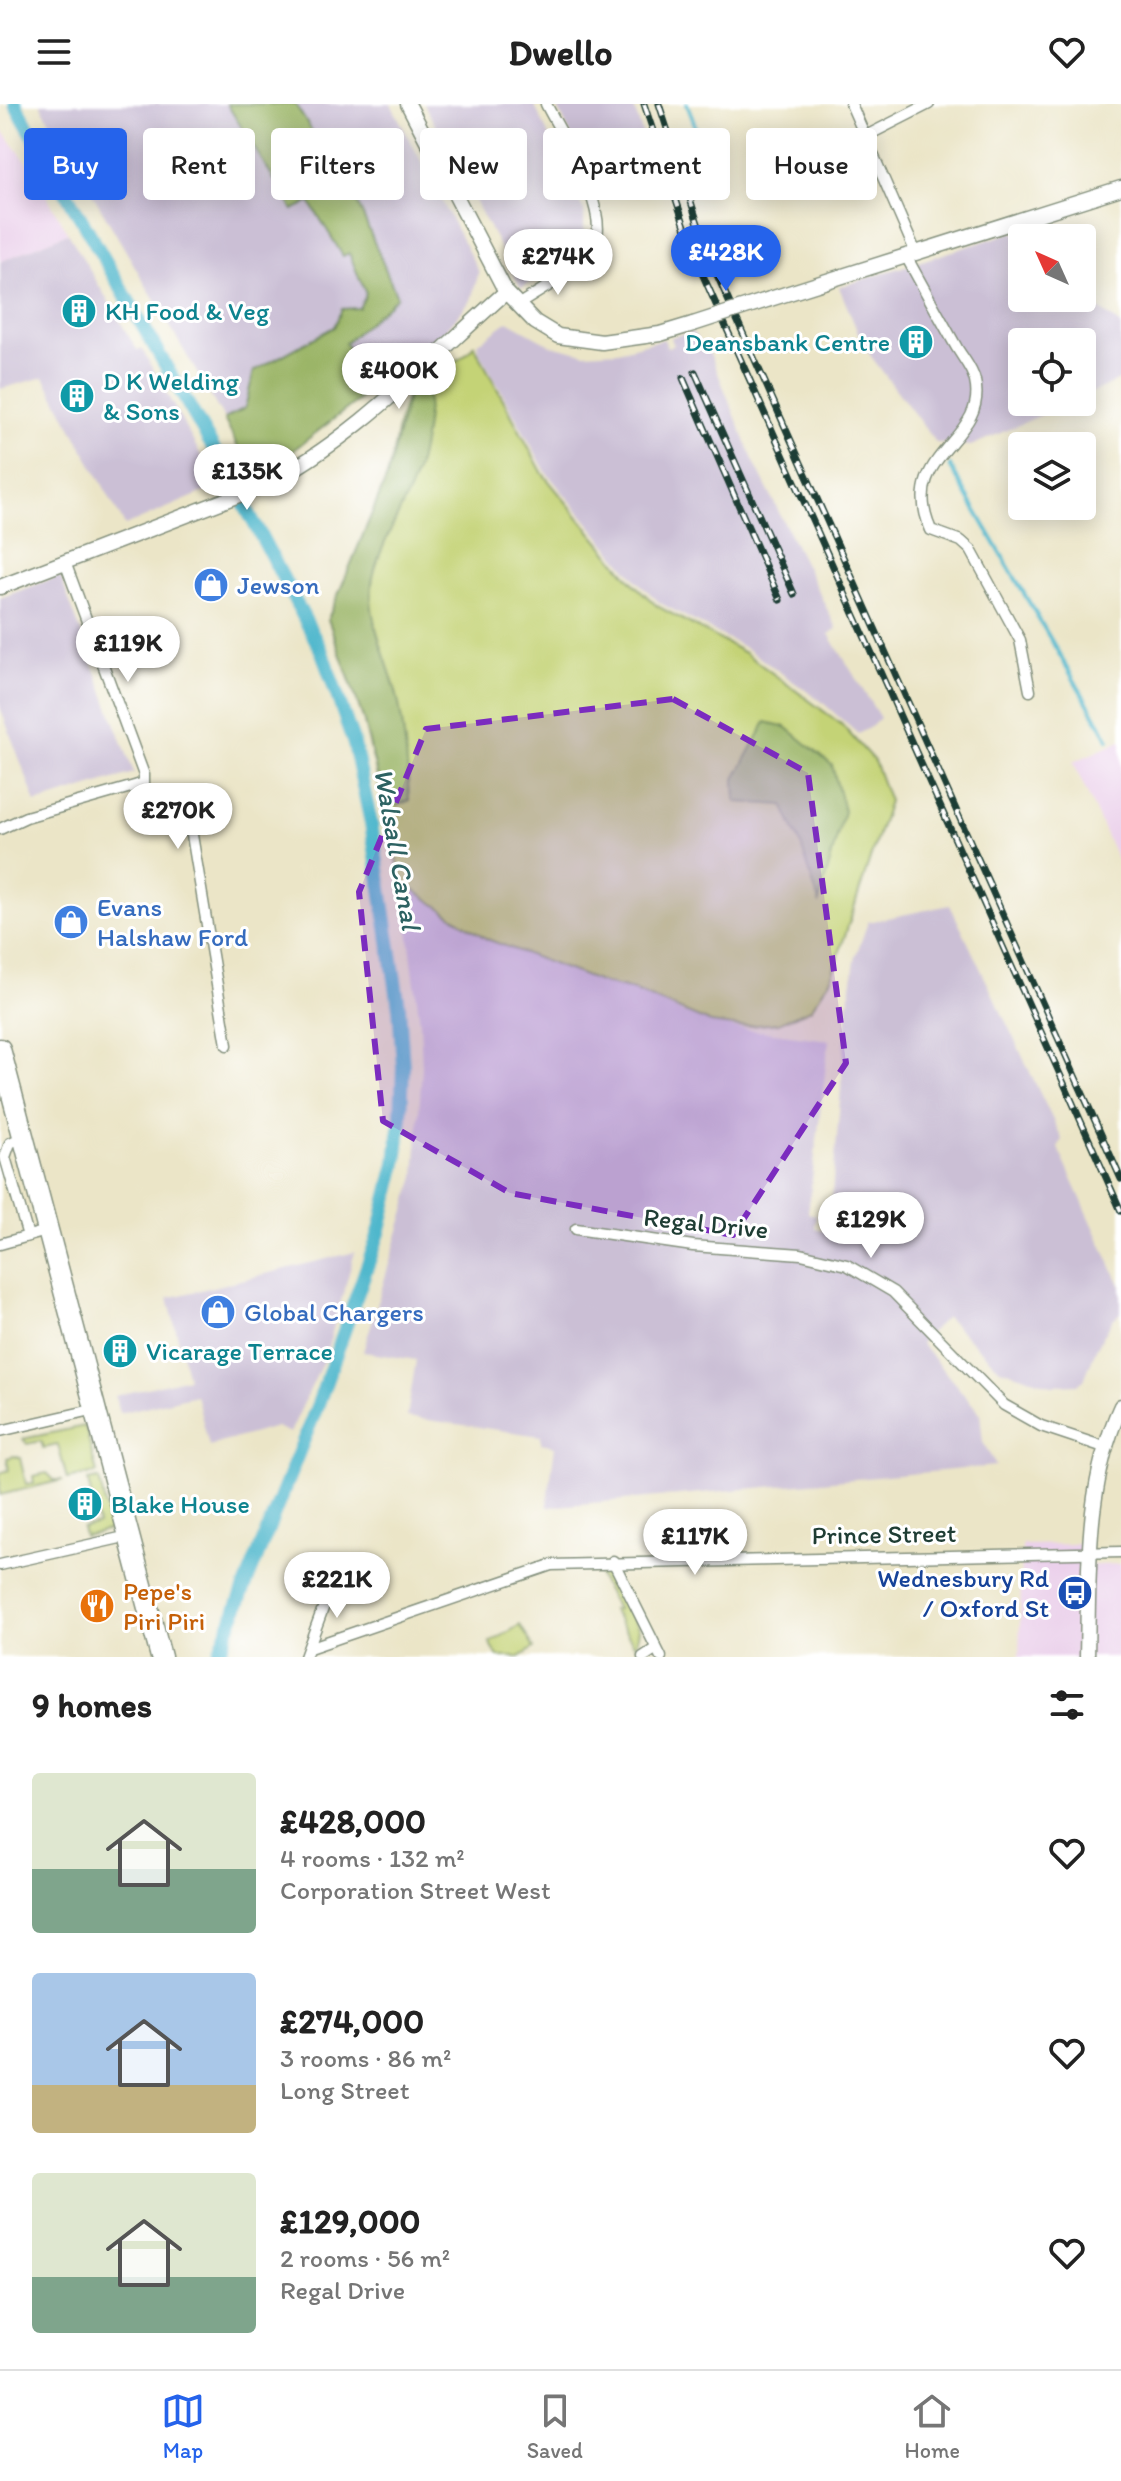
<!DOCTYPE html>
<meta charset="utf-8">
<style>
body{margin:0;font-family:Itim,sans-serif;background:#f2f2f2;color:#222;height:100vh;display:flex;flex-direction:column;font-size:30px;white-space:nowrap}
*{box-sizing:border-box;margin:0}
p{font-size:26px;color:#767676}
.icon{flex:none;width:44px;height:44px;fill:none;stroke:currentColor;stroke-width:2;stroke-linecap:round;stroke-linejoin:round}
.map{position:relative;height:1553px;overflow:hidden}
.side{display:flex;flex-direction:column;background:#fff;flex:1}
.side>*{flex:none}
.guide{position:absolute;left:24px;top:24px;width:1074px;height:72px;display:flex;gap:16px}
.needle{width:52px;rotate:315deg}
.fabs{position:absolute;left:1008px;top:120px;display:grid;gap:16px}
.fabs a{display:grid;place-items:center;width:88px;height:88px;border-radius:8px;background:#fff;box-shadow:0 4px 20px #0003;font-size:40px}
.price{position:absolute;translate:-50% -68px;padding:0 18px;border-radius:28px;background:#fff;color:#222;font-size:26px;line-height:52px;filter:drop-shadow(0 2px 4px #0008)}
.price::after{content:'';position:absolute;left:50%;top:48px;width:24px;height:18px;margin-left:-12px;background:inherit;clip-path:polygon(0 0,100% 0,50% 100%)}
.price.selected{background:#2563eb;color:#fff}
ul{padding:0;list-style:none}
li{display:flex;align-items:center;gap:24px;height:200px;padding:0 32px}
li span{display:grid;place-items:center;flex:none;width:224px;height:160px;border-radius:8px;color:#555}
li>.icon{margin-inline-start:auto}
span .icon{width:96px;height:96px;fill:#fffc;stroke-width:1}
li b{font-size:34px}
h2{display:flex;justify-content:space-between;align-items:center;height:96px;padding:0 32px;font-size:34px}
.tag{padding:0 28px;border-radius:8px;background:#fff;box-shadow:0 4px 20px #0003;font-size:28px;line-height:72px}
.tag.selected{background:#2563eb;color:#fff}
header{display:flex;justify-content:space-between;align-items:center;height:104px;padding:0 32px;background:#fff;font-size:36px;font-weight:700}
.dock{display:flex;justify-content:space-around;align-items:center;height:112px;border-top:2px solid #e0e0e0;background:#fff;font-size:22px;color:#767676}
.dock a{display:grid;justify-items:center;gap:4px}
.dock .selected{color:#2563eb}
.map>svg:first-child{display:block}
</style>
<header><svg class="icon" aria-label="menu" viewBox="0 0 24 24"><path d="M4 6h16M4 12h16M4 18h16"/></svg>Dwello<svg class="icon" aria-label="heart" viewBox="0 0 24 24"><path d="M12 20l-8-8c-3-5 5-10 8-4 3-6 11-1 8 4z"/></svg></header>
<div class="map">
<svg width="1121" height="1553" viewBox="0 0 1121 1553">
<rect width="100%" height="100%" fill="#fff"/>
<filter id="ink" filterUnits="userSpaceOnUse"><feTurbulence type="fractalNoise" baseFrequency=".0125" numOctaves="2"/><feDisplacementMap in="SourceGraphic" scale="16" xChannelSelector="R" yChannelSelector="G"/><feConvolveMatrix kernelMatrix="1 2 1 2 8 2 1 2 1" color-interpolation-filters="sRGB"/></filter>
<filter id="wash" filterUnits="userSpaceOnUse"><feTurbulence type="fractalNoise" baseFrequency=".006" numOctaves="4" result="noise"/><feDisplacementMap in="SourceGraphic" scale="32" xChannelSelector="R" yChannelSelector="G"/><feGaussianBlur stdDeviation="1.8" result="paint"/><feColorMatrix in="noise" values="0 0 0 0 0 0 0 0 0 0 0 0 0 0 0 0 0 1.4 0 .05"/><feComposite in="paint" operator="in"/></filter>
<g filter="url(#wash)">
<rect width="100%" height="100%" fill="#ebe5c7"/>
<!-- built -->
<g fill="#ebd1eb">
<path d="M 0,23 L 29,61 L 68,129 L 0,158 Z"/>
<path d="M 1121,637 L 1121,764 L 1073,658 Z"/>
<path d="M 1081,1440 L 1080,1462 L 1121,1460 L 1121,1553 L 1019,1553 L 1022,1441 Z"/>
</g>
<!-- industrial -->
<g fill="#cbbfd5">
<path d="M 40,0 L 391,0 L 479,168 L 471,196 L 444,228 L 364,292 L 287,351 L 251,370 L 224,315 Z"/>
<path d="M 424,0 L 534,0 L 584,108 L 584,128 L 576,144 L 561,159 L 521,184 Z"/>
<path d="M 556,0 L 633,0 L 652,60 L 600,91 Z"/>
<path d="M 1013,128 L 1022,136 L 1022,194 L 1082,192 L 1121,221 L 1121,275 L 1082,293 L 1082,238 L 1022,238 L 1022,298 L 1071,298 L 971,342 L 936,339 L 864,243 L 839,183 Z"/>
<path d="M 68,129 L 137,246 L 142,245 L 218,382 L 125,422 L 44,273 L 0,285 L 0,158 Z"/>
<path d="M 508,217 L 551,241 L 584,249 L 618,247 L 664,235 L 667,243 L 673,241 L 671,233 L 692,228 L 709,247 L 753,356 L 837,525 L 829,530 L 880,614 L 872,622 L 858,630 L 822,598 L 747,545 L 660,499 L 637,477 L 546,368 L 479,247 L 477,240 Z"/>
<path d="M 60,472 L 134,669 L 36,699 L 0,603 L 0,494 Z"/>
<path d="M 402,778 L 487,835 L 600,878 L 633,886 L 683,909 L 734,924 L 829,936 L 808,1109 L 816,1111 L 815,1125 L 829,1126 L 848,901 L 856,851 L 868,818 L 950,801 L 1062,1035 L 1058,1044 L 1121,1183 L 1121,1209 L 1113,1215 L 1096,1245 L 1084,1276 L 1078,1280 L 1052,1281 L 1000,1265 L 946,1213 L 920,1239 L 980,1309 L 983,1338 L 996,1362 L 547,1403 L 555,1342 L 541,1339 L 541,1332 L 407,1313 L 416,1256 L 363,1248 L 415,1072 L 422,963 L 420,919 Z"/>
<path d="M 355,1148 L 325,1253 L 290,1329 L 276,1323 L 209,1342 L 196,1291 L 119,1309 L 115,1292 L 188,1274 L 168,1194 Z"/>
</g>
<!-- green -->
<g fill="#c4d376" stroke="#728855" stroke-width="2">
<path d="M 474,241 L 543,370 L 634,480 L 657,502 L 745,549 L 841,620 L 874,657 L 889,697 L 831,874 L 811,905 L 778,919 L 740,923 L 711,919 L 633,886 L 600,878 L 487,835 L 402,778 L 363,614 L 328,515 C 347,468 371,421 387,373 C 396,347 396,315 408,290 C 421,263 459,265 474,241 Z"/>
<path d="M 85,1322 L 97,1369 L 67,1375 L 58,1341 L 43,1344 L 41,1337 L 27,1340 L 23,1335 Z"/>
<path d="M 14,1352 L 20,1354 L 26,1380 L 34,1379 L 33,1372 L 47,1369 L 54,1376 L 63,1376 L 0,1391 L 0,1369 L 9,1366 L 7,1354 Z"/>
<path d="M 99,1375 L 111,1426 L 84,1432 L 82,1424 L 98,1420 L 88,1377 Z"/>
<path d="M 596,1467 L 605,1468 L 611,1475 L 639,1525 L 636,1543 L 612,1506 L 617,1505 Z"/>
<path d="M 520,1521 L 534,1544 L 520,1553 L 498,1553 L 490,1539 Z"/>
</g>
<!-- forest -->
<g fill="#9bb567" stroke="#5d794e" stroke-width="2">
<path d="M 227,0 L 295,0 L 359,102 L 397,193 L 345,239 L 374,284 L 287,351 L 251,370 L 224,315 L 245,304 L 254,267 L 334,223 L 342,205 L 359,204 L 366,190 L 349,149 L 343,152 L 310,98 L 293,106 Z"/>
<path d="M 428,272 C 429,309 425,345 412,380 C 399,415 370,455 371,494 C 373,531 392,565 399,600 C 405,632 408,665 409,697 L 386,705 L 363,614 L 328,515 L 387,373 L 409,288 Z"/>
<path d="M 766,618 L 786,623 L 832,661 L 844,707 L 819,798 L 800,738 L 783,701 L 736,698 L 735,675 Z"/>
</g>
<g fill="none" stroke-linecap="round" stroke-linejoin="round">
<!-- stream -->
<g stroke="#4fb7cc" stroke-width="4">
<path d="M 687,0 L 708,55"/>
<path d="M 950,362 L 1109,636"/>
</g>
<!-- canal -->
<path stroke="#4fb7cc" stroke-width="14" d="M 15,0 L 231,375 L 322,548 L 354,640 L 371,719 L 399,902 L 403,963 L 401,1012 L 396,1059 L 379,1129 L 318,1300 L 217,1553"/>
</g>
</g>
<g filter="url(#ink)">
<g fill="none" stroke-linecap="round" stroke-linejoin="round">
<defs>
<g id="street">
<path d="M 851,0 L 916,149"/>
<path d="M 866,32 L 929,0"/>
<path d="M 906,152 C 923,183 940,214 957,244 C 963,254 973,266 975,277 C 989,337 897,350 931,426 L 961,437 L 971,446 L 1020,536 L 1030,587"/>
<path d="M 518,201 C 541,185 578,168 593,144 C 614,111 562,32 546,0"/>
<path d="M 65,458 L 144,671 L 144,679 L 138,681"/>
<path d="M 0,725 L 26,713 L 138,681 L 178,711 L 192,731 L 227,941"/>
<path d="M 23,1033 L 10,1039 L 5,1053 L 28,1132"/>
<path d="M 576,1125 L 693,1142 L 801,1150 L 847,1161 L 893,1188 L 1004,1301 L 1041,1322 L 1104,1343"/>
<path d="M 0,1140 L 50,1126"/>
<path d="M 0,1327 L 96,1305"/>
<path d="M 613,1457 L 661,1553"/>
<path d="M 0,1461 L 129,1432"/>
<path d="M 309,1544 L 551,1461 L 1121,1448"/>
<path d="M 305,1553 L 333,1477"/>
<path d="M 643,1553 L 655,1545"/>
</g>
<g id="secondary">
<path d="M 408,0 L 506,188 L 535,218 L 558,232 L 602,238 L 660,230 L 693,220"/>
<path d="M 770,195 L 1121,84"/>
<path d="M 0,483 L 262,382 C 350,340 433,252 506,188"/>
<path d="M 1087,1553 C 1089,1468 1085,1380 1121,1302"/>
</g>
<path id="highway" d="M 0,945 L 161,1553"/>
</defs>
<!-- street casing -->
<use href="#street" stroke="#85917e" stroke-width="13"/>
<!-- secondary casing -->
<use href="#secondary" stroke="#85917e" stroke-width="17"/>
<!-- highway casing -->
<use href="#highway" stroke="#85917e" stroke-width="23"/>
<!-- street -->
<use href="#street" stroke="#fff" stroke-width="10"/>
<!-- secondary -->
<use href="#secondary" stroke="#fff" stroke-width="14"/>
<!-- highway -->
<use href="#highway" stroke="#fff" stroke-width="20"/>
<defs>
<g id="rail">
<path d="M 644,0 L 697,158 L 1121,1107"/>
<path d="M 659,0 L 709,153 L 1121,1075"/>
<path d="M 695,268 L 794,490"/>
<path d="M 683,274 L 780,496"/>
</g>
</defs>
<!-- rail casing -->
<use href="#rail" stroke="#1f3d34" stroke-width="7"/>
<!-- rail -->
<use href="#rail" stroke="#fff" stroke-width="4" stroke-dasharray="12" stroke-linecap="butt"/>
<defs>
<path id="secondary-bridge" d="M 693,220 L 770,195"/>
</defs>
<!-- secondary-bridge casing -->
<use href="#secondary-bridge" stroke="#85917e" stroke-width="17" stroke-linecap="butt"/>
<!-- secondary-bridge -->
<use href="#secondary-bridge" stroke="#fff" stroke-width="14"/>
</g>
</g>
<!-- marked area -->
<path fill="#7b2cbf" fill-opacity="0.2" stroke="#7b2cbf" stroke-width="6" stroke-dasharray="16 10" stroke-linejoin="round" d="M 673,595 L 808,669 L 846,959 L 733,1131 L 510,1089 L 383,1017 L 359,788 L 426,625 Z"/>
<!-- icons -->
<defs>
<symbol id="building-disc" viewBox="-11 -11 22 22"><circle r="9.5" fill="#0f9aa8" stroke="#fff"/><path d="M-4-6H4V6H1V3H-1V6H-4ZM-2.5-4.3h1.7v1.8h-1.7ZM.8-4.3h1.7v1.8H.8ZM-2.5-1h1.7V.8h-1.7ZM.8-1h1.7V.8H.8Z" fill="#fff"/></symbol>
<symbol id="shop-disc" viewBox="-11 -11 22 22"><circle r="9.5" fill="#3f7fe0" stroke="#fff"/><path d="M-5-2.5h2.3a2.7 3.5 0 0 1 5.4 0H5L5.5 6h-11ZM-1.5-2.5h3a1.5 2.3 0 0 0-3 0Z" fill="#fff"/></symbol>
<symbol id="bus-disc" viewBox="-11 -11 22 22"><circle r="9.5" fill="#1a4fb4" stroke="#fff"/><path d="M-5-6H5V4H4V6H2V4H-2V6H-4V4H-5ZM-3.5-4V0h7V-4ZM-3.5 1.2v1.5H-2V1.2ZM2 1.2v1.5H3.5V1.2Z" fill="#fff"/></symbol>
<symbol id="restaurant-disc" viewBox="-11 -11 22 22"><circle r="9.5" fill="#e8710a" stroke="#fff"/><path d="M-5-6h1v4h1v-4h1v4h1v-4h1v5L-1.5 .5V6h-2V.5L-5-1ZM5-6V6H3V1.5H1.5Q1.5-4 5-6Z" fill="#fff"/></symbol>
</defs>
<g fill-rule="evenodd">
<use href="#building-disc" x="59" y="187" width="40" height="40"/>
<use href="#building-disc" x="896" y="218" width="40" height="40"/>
<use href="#building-disc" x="57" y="272" width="40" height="40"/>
<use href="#shop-disc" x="191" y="461" width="40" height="40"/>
<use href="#shop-disc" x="51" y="798" width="40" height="40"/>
<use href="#shop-disc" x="198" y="1188" width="40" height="40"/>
<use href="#building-disc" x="100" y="1227" width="40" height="40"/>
<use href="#building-disc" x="65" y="1380" width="40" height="40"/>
<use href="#bus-disc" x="1055" y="1469" width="40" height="40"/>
<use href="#restaurant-disc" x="77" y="1482" width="40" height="40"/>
</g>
<g text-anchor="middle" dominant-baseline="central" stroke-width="6" stroke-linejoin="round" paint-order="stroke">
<!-- culture labels -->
<g font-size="26" fill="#0d838f" stroke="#fff" text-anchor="start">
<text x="105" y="207">KH Food &amp; Veg</text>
<text x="890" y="238" text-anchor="end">Deansbank Centre</text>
<text x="103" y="277">D K Welding<tspan x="103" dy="30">&amp; Sons</tspan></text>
<text x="146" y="1247">Vicarage Terrace</text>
<text x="111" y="1400">Blake House</text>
</g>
<!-- shop labels -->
<g font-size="26" fill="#366cbe" stroke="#fff" text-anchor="start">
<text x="237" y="481">Jewson</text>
<text x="97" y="803">Evans<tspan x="97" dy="30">Halshaw Ford</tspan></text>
<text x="244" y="1208">Global Chargers</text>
</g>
<!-- street labels -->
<g font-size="26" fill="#1f3d34" stroke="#fff">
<text transform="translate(706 1119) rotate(6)">Regal Drive</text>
<text transform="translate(884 1430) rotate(-1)">Prince Street</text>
</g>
<!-- transit labels -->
<g font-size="26" fill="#164399" stroke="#fff" text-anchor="end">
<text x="1049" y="1474">Wednesbury Rd<tspan x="1049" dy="30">/ Oxford St</tspan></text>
</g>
<!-- food labels -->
<g font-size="26" fill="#c56008" stroke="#fff" text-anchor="start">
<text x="123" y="1487">Pepe's<tspan x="123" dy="30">Piri Piri</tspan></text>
</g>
<!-- water labels -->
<g font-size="28" font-style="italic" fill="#2d6262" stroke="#fff">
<text transform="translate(398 745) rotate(80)">Walsall Canal</text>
</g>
</g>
</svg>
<div class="fabs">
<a><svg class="needle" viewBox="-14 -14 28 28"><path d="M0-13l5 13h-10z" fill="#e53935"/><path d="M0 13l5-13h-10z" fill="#767676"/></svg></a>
<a><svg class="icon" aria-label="locate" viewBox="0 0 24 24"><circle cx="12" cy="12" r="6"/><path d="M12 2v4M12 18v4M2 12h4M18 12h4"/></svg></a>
<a><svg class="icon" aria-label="layers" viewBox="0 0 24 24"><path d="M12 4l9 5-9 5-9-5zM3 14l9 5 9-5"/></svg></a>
</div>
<b class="price selected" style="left:726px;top:189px">£428K</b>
<b class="price" style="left:558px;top:193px">£274K</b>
<b class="price" style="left:399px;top:307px">£400K</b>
<b class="price" style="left:247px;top:408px">£135K</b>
<b class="price" style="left:128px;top:580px">£119K</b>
<b class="price" style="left:178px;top:747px">£270K</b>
<b class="price" style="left:871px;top:1156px">£129K</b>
<b class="price" style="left:695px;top:1473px">£117K</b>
<b class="price" style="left:337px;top:1516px">£221K</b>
<div class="guide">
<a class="tag selected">Buy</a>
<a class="tag">Rent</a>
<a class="tag">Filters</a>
<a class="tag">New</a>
<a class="tag">Apartment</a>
<a class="tag">House</a>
</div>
</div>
<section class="side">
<h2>9 homes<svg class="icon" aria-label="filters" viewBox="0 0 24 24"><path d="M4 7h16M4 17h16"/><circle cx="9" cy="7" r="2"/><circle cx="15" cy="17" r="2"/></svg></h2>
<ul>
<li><span style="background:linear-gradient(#dfe7d0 60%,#7fa58c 0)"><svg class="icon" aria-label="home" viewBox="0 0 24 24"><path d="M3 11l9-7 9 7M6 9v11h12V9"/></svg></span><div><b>£428,000</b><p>4 rooms · 132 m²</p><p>Corporation Street West</p></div><svg class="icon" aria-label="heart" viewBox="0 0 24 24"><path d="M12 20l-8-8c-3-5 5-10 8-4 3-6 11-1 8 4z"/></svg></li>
<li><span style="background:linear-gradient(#a9c7e8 70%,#c2b280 0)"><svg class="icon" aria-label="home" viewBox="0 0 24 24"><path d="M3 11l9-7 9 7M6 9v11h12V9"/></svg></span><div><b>£274,000</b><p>3 rooms · 86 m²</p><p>Long Street</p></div><svg class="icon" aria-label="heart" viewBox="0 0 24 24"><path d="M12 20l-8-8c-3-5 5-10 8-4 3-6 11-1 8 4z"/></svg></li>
<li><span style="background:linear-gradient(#dfe7d0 65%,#7fa58c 0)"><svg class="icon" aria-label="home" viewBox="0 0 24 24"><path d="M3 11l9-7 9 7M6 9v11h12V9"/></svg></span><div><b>£129,000</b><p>2 rooms · 56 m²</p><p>Regal Drive</p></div><svg class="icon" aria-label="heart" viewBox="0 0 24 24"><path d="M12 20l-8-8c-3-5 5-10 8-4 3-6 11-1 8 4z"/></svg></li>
</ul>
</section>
<nav class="dock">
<a class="selected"><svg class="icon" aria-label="map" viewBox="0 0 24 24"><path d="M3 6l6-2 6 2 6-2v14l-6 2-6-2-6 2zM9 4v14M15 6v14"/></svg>Map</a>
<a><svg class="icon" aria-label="saved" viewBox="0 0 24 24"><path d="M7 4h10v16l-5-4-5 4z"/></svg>Saved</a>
<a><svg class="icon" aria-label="home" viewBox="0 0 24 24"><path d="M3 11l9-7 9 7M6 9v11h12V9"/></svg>Home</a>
</nav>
